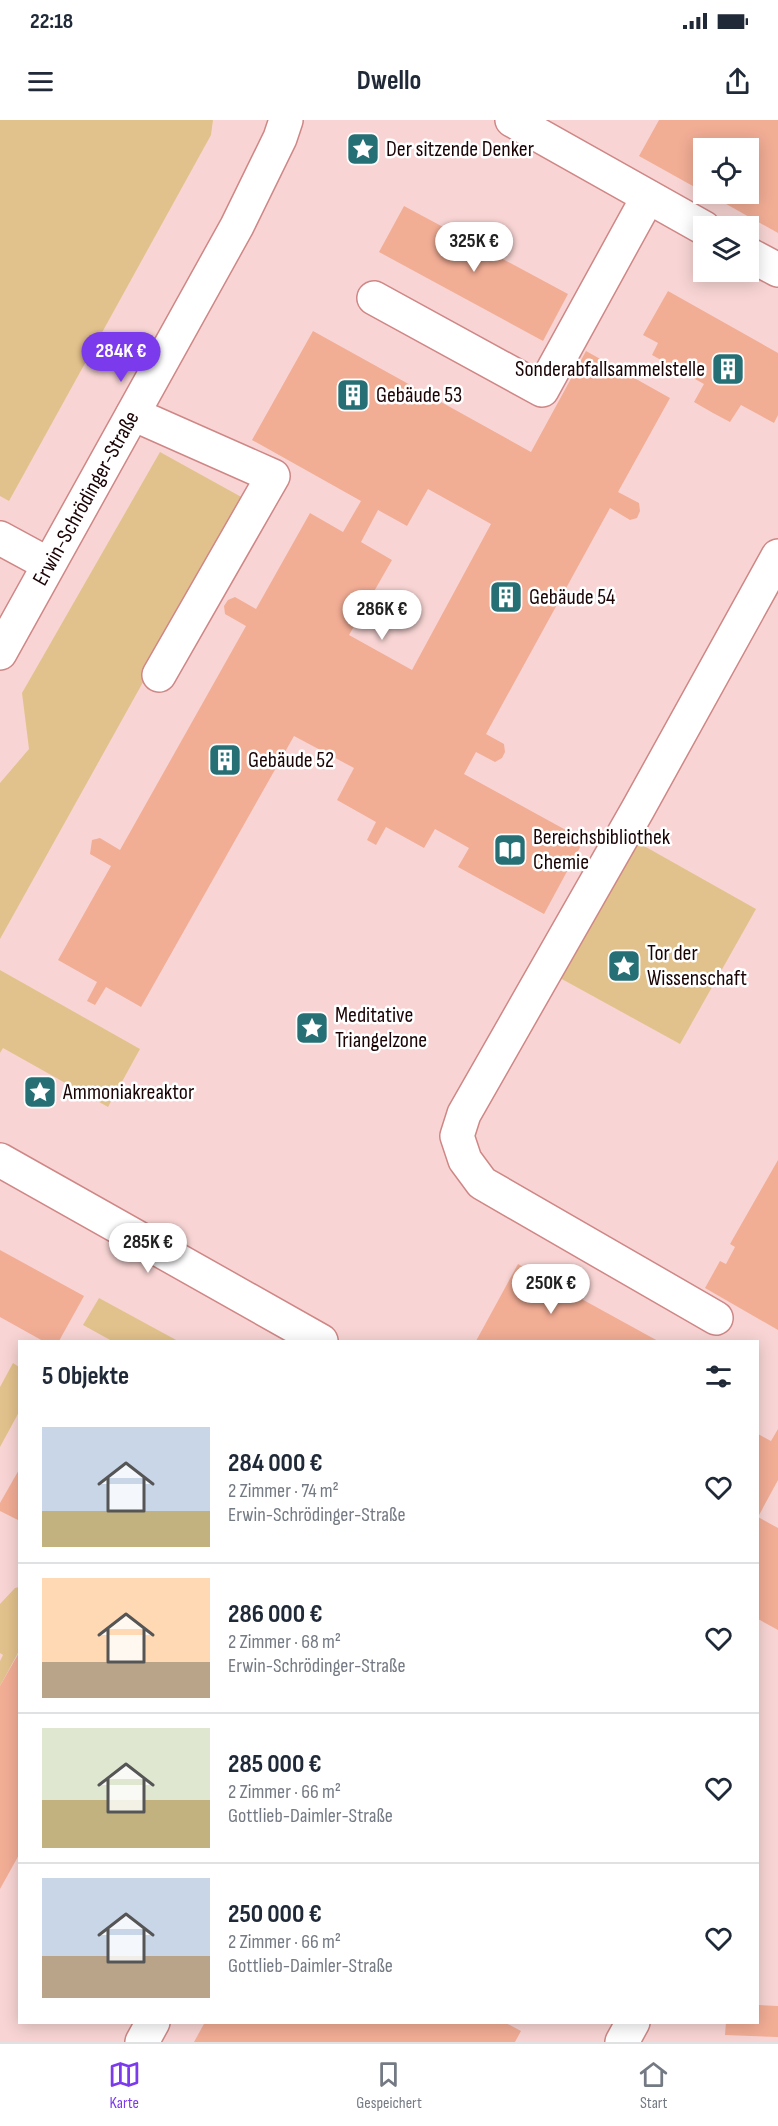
<!DOCTYPE html>
<html lang="de">
<meta charset="utf-8">
<style>
body{margin:0;font-family:"Sofia Sans Condensed",sans-serif;background:#f2f2f3;color:#1f2937;height:100vh;display:flex;flex-direction:column;font-size:22px;white-space:nowrap}
*{box-sizing:border-box;margin:0}
p{font-size:20px;color:#747a83}
.icon{flex:none;width:33px;height:33px;fill:none;stroke:currentColor;stroke-width:2;stroke-linecap:round;stroke-linejoin:round}
.map{position:relative;flex:1;overflow:hidden}
.drawer{position:absolute;left:18px;top:1220px;width:741px;height:684px;display:flex;flex-direction:column;background:#fff;border-radius:0px;box-shadow:0 3px 15px #0003}
.drawer>*{flex:none}
.tools{position:absolute;left:693px;top:18px;display:grid;gap:12px}
.tools a{display:grid;place-items:center;width:66px;height:66px;border-radius:0px;background:#fff;box-shadow:0 3px 15px #0003;font-size:30px}
.price{position:absolute;translate:-50% -51px;padding:0 14px;border-radius:21px;background:#fff;color:#222;font-size:20px;line-height:39px;filter:drop-shadow(0 2px 3px #0008)}
.price::after{content:'';position:absolute;left:50%;top:36px;width:18px;height:14px;margin-left:-9px;background:inherit;clip-path:polygon(0 0,100% 0,50% 100%)}
.price.on{background:#7c3aed;color:#fff}
ul{padding:0;list-style:none}
li{display:flex;align-items:center;gap:18px;height:150px;padding:0 24px}
li+li{border-top:2px solid #e0e1e3}
li span{display:grid;place-items:center;flex:none;width:168px;height:120px;border-radius:0px;color:#555}
li>.icon{margin-inline-start:auto}
span .icon{width:72px;height:72px;fill:#fffc;stroke-width:1}
li b{font-size:26px}
h2{display:flex;justify-content:space-between;align-items:center;height:72px;padding:0 24px;font-size:26px}
.status{display:flex;justify-content:space-between;align-items:center;height:42px;padding:0 30px;background:#fff;direction:ltr}
.status svg{height:16px;fill:currentColor}
header{display:flex;justify-content:space-between;align-items:center;height:78px;padding:0 24px;background:#fff;font-size:27px;font-weight:700}
.dock{display:flex;justify-content:space-around;align-items:center;height:84px;border-top:2px solid #e0e1e3;background:#fff;font-size:16px;color:#747a83}
.dock a{display:grid;justify-items:center;gap:3px}
.dock .on{color:#7c3aed}
.map>svg:first-child{display:block}
</style>
<div class="status"><b>22:18</b><svg viewBox="0 0 49 12"><path d="M0 12V9h3v3zM5 12V6h3v6zM10 12V3h3v9zM15 12V0h3v12zM26 1h20v11H26zM47 4h2v5h-2z"/></svg></div>
<header><svg class="icon" aria-label="menu" viewBox="0 0 24 24"><path d="M4 6h16M4 12h16M4 18h16"/></svg>Dwello<svg class="icon" aria-label="share" viewBox="0 0 24 24"><path d="M12 15V3M7 8l5-5 5 5M5 13v7h14v-7"/></svg></header>
<div class="map">
<svg width="778" height="1922" viewBox="0 0 778 1922">
<rect width="100%" height="100%" fill="#f6e6e5"/>
<!-- built -->
<path fill="#f8d5d4" fill-rule="evenodd" d="M 0,0 L 778,0 L 778,1922 L 0,1922 ZM 704,28 L 748,28 L 748,74 L 704,74 ZM 704,106 L 748,106 L 748,152 L 704,152 ZM 20,1221 L 758,1221 L 758,1902 L 20,1902 Z"/>
<!-- green -->
<g fill="#e2c28c">
<path d="M 0,0 L 213,0 L 211,15 L 9,381 L 0,376 Z"/>
<path d="M 160,332 L 245,379 L 0,819 L 0,663 L 29,629 L 22,573 Z"/>
<path d="M 637,722 L 756,789 L 680,924 L 560,858 Z"/>
<path d="M 0,850 L 140,929 L 108,987 L 3,928 L 0,933 Z"/>
<path d="M 99,1178 L 178,1221 L 112,1221 L 83,1205 Z"/>
<path d="M 13,1243 L 19,1247 L 19,1292 L 0,1327 L 0,1267 Z"/>
<path d="M 19,1467 L 19,1531 L 0,1566 L 0,1541 L 3,1535 L 0,1533 L 0,1484 L 15,1468 Z"/>
</g>
<!-- building -->
<g fill="#f2ad95" fill-rule="evenodd">
<path d="M 659,0 L 778,0 L 778,113 L 719,80 L 722,74 L 748,74 L 748,28 L 704,28 L 704,64 L 700,70 L 639,36 Z"/>
<path d="M 404,86 L 568,174 L 543,221 L 379,132 Z"/>
<path d="M 668,171 L 778,233 L 778,295 L 774,303 L 741,285 L 730,302 L 713,293 L 694,282 L 704,264 L 652,235 L 658,223 L 643,215 Z"/>
<path d="M 313,211 L 531,332 L 586,231 L 670,278 L 618,372 L 639,383 L 640,391 L 637,398 L 630,400 L 610,388 L 486,614 L 504,624 L 505,632 L 502,638 L 495,642 L 476,632 L 464,654 L 584,720 L 544,794 L 458,747 L 469,728 L 435,709 L 424,728 L 386,707 L 376,725 L 367,720 L 376,702 L 337,680 L 354,648 L 294,616 L 141,887 L 106,867 L 95,885 L 87,881 L 97,862 L 58,840 L 111,746 L 90,734 L 92,720 L 100,718 L 120,730 L 246,506 L 225,494 L 224,486 L 228,480 L 235,477 L 256,489 L 310,393 L 343,412 L 361,381 L 252,320 ZM 428,369 L 491,404 L 412,550 L 349,515 L 392,440 L 361,422 L 378,390 L 407,406 Z"/>
<path d="M 778,1040 L 778,1210 L 705,1168 L 720,1141 L 726,1144 L 735,1127 L 730,1124 Z"/>
<path d="M 0,1130 L 84,1176 L 59,1221 L 43,1221 L 0,1197 Z"/>
<path d="M 518,1144 L 658,1221 L 476,1221 Z"/>
<path d="M 778,1309 L 778,1360 L 758,1397 L 778,1408 L 778,1510 L 758,1499 L 758,1314 L 771,1321 Z"/>
<path d="M 20,1348 L 20,1401 L 0,1391 L 0,1383 Z"/>
<path d="M 20,1531 L 20,1733 L 0,1769 L 0,1566 Z"/>
<path d="M 758,1885 L 778,1886 L 778,1917 L 725,1915 L 726,1902 L 758,1902 Z"/>
<path d="M 205,1902 L 504,1902 L 521,1911 L 515,1922 L 194,1922 Z"/>
</g>
<g fill="none" stroke-linecap="round" stroke-linejoin="round">
<defs>
<g id="minor">
<path d="M 512,0 L 704,108"/>
<path d="M 748,134 L 778,150"/>
<path d="M 374,178 L 542,270 L 648,77"/>
<path d="M 133,294 L 273,356 L 159,555"/>
<path d="M 0,418 L 48,444"/>
<path id="s1" d="M 0,533 L 237,106 L 280,18 L 286,0"/>
<path d="M 0,1040 L 321,1221"/>
<path d="M 716,1198 L 482,1063 L 465,1040 L 457,1016 L 464,994 L 638,689 L 778,436"/>
<path d="M 142,1922 L 153,1902"/>
<path d="M 622,1922 L 633,1902"/>
</g>
</defs>
<!-- minor casing -->
<use href="#minor" stroke="#cf8786" stroke-width="36"/>
<!-- minor -->
<use href="#minor" stroke="#fff" stroke-width="33"/>
</g>
<!-- icons -->
<defs>
<symbol id="sight-square" viewBox="-11 -11 22 22"><rect x="-9" y="-9" width="18" height="18" rx="4" fill="#267075" stroke="#fff"/><path d="M0-6L1.8-2.2L6-1.7L2.9 1.2L3.7 5.4L0 3.3L-3.7 5.4L-2.9 1.2L-6-1.7L-1.8-2.2Z" fill="#fff"/></symbol>
<symbol id="building-square" viewBox="-11 -11 22 22"><rect x="-9" y="-9" width="18" height="18" rx="4" fill="#267075" stroke="#fff"/><path d="M-4-6H4V6H1V3H-1V6H-4ZM-2.5-4.3h1.7v1.8h-1.7ZM.8-4.3h1.7v1.8H.8ZM-2.5-1h1.7V.8h-1.7ZM.8-1h1.7V.8H.8Z" fill="#fff"/></symbol>
<symbol id="library-square" viewBox="-11 -11 22 22"><rect x="-9" y="-9" width="18" height="18" rx="4" fill="#267075" stroke="#fff"/><path d="M-6-4Q-3-5.5-.7-3.5V5Q-3 3-6 4ZM6-4Q3-5.5 .7-3.5V5Q3 3 6 4Z" fill="#fff"/></symbol>
</defs>
<g fill-rule="evenodd">
<use href="#sight-square" x="344" y="10" width="38" height="38"/>
<use href="#building-square" x="709" y="230" width="38" height="38"/>
<use href="#building-square" x="334" y="256" width="38" height="38"/>
<use href="#building-square" x="487" y="458" width="38" height="38"/>
<use href="#building-square" x="206" y="621" width="38" height="38"/>
<use href="#library-square" x="491" y="711" width="38" height="38"/>
<use href="#sight-square" x="605" y="827" width="38" height="38"/>
<use href="#sight-square" x="293" y="889" width="38" height="38"/>
<use href="#sight-square" x="21" y="953" width="38" height="38"/>
</g>
<g text-anchor="middle" dominant-baseline="central" stroke-width="5" stroke-linejoin="round" paint-order="stroke">
<!-- poi labels -->
<g font-size="22" fill="#1b0405" stroke="#fff" text-anchor="start">
<text x="386" y="29">Der sitzende Denker</text>
<text x="705" y="249" text-anchor="end">Sonderabfallsammelstelle</text>
<text x="376" y="275">Gebäude 53</text>
<text x="529" y="477">Gebäude 54</text>
<text x="248" y="640">Gebäude 52</text>
<text x="533" y="717">Bereichsbibliothek<tspan x="533" dy="25">Chemie</tspan></text>
<text x="647" y="833">Tor der<tspan x="647" dy="25">Wissenschaft</tspan></text>
<text x="335" y="895">Meditative<tspan x="335" dy="25">Triangelzone</tspan></text>
<text x="63" y="972">Ammoniakreaktor</text>
</g>
<!-- street labels -->
<g font-size="22" fill="#1b0405" stroke="#fff">
<text stroke="none"><textPath href="#s1" startOffset="177">Erwin-Schrödinger-Straße</textPath></text>
</g>
</g>
</svg>
<div class="tools">
<a><svg class="icon" aria-label="locate" viewBox="0 0 24 24"><circle cx="12" cy="12" r="6"/><path d="M12 2v4M12 18v4M2 12h4M18 12h4"/></svg></a>
<a><svg class="icon" aria-label="layers" viewBox="0 0 24 24"><path d="M12 4l9 5-9 5-9-5zM3 14l9 5 9-5"/></svg></a>
</div>
<b class="price" style="left:474px;top:153px">325K €</b>
<b class="price on" style="left:121px;top:263px">284K €</b>
<b class="price" style="left:382px;top:521px">286K €</b>
<b class="price" style="left:148px;top:1154px">285K €</b>
<b class="price" style="left:551px;top:1195px">250K €</b>
<section class="drawer">
<h2>5 Objekte<svg class="icon" aria-label="filters" viewBox="0 0 24 24"><path d="M4 7h16M4 17h16"/><circle cx="9" cy="7" r="2"/><circle cx="15" cy="17" r="2"/></svg></h2>
<ul>
<li><span style="background:linear-gradient(#c9d6e8 70%,#c2b280 0)"><svg class="icon" aria-label="home" viewBox="0 0 24 24"><path d="M3 11l9-7 9 7M6 9v11h12V9"/></svg></span><div><b>284 000 €</b><p>2 Zimmer · 74 m²</p><p>Erwin-Schrödinger-Straße</p></div><svg class="icon" aria-label="heart" viewBox="0 0 24 24"><path d="M12 20l-8-8c-3-5 5-10 8-4 3-6 11-1 8 4z"/></svg></li>
<li><span style="background:linear-gradient(#ffd9b3 70%,#b9a48a 0)"><svg class="icon" aria-label="home" viewBox="0 0 24 24"><path d="M3 11l9-7 9 7M6 9v11h12V9"/></svg></span><div><b>286 000 €</b><p>2 Zimmer · 68 m²</p><p>Erwin-Schrödinger-Straße</p></div><svg class="icon" aria-label="heart" viewBox="0 0 24 24"><path d="M12 20l-8-8c-3-5 5-10 8-4 3-6 11-1 8 4z"/></svg></li>
<li><span style="background:linear-gradient(#dfe7d0 60%,#c2b280 0)"><svg class="icon" aria-label="home" viewBox="0 0 24 24"><path d="M3 11l9-7 9 7M6 9v11h12V9"/></svg></span><div><b>285 000 €</b><p>2 Zimmer · 66 m²</p><p>Gottlieb-Daimler-Straße</p></div><svg class="icon" aria-label="heart" viewBox="0 0 24 24"><path d="M12 20l-8-8c-3-5 5-10 8-4 3-6 11-1 8 4z"/></svg></li>
<li><span style="background:linear-gradient(#c9d6e8 65%,#b9a48a 0)"><svg class="icon" aria-label="home" viewBox="0 0 24 24"><path d="M3 11l9-7 9 7M6 9v11h12V9"/></svg></span><div><b>250 000 €</b><p>2 Zimmer · 66 m²</p><p>Gottlieb-Daimler-Straße</p></div><svg class="icon" aria-label="heart" viewBox="0 0 24 24"><path d="M12 20l-8-8c-3-5 5-10 8-4 3-6 11-1 8 4z"/></svg></li>
</ul>
</section>
</div>
<nav class="dock">
<a class="on"><svg class="icon" aria-label="map" viewBox="0 0 24 24"><path d="M3 6l6-2 6 2 6-2v14l-6 2-6-2-6 2zM9 4v14M15 6v14"/></svg>Karte</a>
<a><svg class="icon" aria-label="saved" viewBox="0 0 24 24"><path d="M7 4h10v16l-5-4-5 4z"/></svg>Gespeichert</a>
<a><svg class="icon" aria-label="home" viewBox="0 0 24 24"><path d="M3 11l9-7 9 7M6 9v11h12V9"/></svg>Start</a>
</nav>
